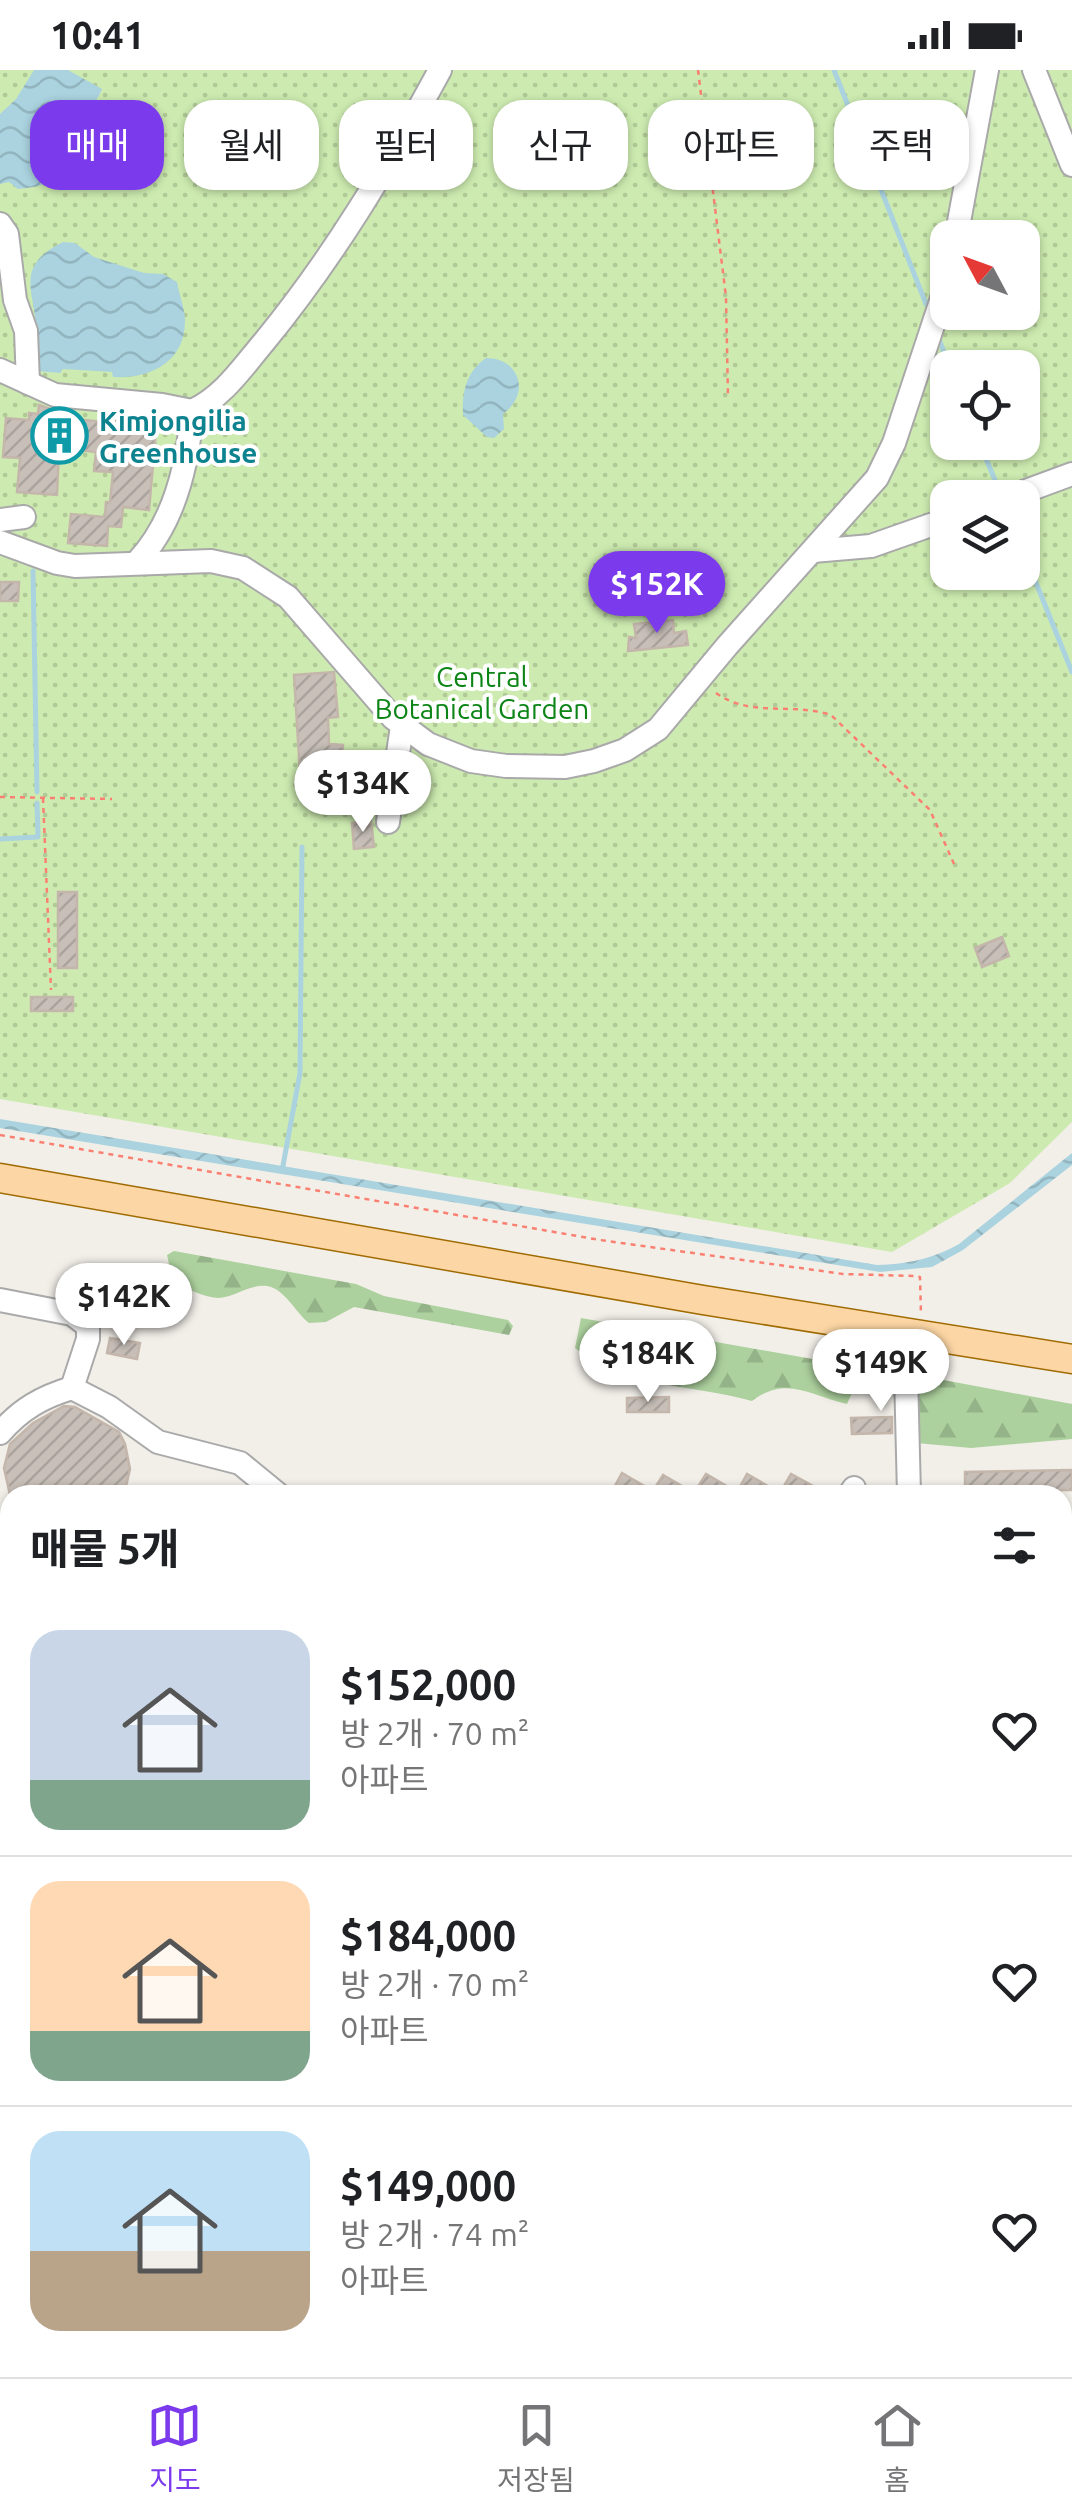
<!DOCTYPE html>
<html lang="ko">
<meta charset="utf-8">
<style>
body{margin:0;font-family:Ubuntu,"Noto Sans KR",sans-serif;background:#f2f2f2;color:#202124;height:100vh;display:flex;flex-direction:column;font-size:38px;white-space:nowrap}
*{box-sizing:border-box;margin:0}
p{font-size:32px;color:#757577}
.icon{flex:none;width:55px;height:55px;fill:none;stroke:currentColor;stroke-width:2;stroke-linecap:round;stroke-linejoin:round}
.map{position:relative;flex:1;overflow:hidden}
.side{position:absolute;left:0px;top:1415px;width:1072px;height:892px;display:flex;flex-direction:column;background:#fff;border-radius:30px 30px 0 0;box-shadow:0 2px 8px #0004}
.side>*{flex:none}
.banner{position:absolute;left:30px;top:30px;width:1012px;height:90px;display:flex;gap:20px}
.needle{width:65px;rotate:311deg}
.controls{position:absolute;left:930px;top:150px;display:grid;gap:20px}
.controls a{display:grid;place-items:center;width:110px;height:110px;border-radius:20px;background:#fff;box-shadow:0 2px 8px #0004;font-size:50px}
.price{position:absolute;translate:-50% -85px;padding:0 22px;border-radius:35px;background:#fff;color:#222;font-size:32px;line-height:65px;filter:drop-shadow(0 2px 5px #0008)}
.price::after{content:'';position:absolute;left:50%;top:60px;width:30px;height:22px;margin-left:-15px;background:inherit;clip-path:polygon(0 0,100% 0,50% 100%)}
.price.selected{background:#7c3aed;color:#fff}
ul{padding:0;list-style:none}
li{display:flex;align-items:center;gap:30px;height:250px;padding:0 30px}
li+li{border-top:2px solid #e0e0e0}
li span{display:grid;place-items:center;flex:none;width:280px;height:200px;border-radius:30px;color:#555}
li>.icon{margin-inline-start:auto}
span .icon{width:120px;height:120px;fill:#fffc;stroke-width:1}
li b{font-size:42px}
h2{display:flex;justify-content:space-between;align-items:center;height:120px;padding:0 30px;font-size:42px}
.chip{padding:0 35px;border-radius:30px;background:#fff;box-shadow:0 2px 8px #0004;font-size:35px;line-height:90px}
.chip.selected{background:#7c3aed;color:#fff}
.status{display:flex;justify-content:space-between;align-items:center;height:70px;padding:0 50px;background:#fff;direction:ltr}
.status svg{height:28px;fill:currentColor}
.tab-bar{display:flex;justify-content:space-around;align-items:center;height:140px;border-top:2px solid #e0e0e0;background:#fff;font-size:28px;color:#757577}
.tab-bar a{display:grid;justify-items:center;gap:5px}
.tab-bar .selected{color:#7c3aed}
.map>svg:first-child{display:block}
</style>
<div class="status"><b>10:41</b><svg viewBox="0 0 49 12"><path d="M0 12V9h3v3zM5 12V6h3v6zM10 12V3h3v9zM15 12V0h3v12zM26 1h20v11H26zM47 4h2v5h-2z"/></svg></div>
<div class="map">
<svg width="1072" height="2307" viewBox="0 0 1072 2307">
<defs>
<pattern id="farmland-rules" width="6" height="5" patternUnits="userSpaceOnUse" patternTransform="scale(2.5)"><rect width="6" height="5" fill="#eef0d5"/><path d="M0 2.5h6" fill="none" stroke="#ccceb7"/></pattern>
<pattern id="grass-tufts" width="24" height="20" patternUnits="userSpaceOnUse" patternTransform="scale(2.5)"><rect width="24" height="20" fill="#cdebb0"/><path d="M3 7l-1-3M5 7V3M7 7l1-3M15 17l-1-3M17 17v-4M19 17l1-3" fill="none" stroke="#b0c997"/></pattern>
<pattern id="forest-firs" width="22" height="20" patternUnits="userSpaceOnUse" patternTransform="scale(2.5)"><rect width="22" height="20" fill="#add19e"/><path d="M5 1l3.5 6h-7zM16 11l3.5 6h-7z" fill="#95b388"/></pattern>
<pattern id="garden-dots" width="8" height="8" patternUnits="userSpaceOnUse" patternTransform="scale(2.5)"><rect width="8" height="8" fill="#cdebb0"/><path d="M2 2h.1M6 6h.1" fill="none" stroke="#b0c997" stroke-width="1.8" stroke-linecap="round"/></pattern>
<pattern id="water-waves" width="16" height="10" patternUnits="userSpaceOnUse" patternTransform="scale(2.5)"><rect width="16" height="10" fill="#aad3df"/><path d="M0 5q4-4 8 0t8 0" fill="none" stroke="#92b5bf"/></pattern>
<pattern id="building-hatch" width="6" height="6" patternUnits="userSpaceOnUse" patternTransform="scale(2.5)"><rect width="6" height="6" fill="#c7bfb8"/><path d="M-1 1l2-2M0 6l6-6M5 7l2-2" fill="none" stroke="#aba49e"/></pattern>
</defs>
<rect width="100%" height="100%" fill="#f2efe9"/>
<!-- farmland -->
<path fill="url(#farmland-rules)" d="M 1062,1979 L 1072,1979 L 1072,2307 L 0,2307 L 0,2106 L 10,2103 L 10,2298 L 1062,2298 Z"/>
<!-- grass -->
<g fill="url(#grass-tufts)">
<path d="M 1063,1581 L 1072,1581 L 1072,1648 L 1063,1647 Z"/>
<path d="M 1072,1655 L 1072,1734 L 1063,1733 L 1062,1656 Z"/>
<path d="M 10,2008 L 10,2089 L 0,2093 L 0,2011 Z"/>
</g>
<!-- forest -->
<g fill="url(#forest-firs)">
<path d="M 174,1181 L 356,1214 L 384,1226 L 508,1250 L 513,1256 L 509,1265 L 354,1237 L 326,1252 L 309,1253 C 295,1242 285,1219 267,1216 C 250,1214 235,1227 219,1228 C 204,1228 187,1218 173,1212 L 167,1185 Z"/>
<path d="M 581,1248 L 863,1298 L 847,1334 C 809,1325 786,1305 752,1331 C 696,1315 621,1317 575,1278 Z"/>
<path d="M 917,1305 L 1072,1334 L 1072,1369 L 971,1378 L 916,1373 Z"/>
<path d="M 0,1798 L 10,1799 L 10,1909 L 0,1912 Z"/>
</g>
<!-- garden -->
<path fill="url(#garden-dots)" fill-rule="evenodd" d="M 0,0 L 1072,0 L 1072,1052 L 1010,1113 L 892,1182 L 0,1029 ZM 948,168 L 1022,168 L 1022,242 L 948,242 ZM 948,298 L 1022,298 L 1022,372 L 948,372 ZM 948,428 L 1022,428 L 1022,502 L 948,502 Z"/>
<!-- water -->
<g fill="url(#water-waves)">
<path d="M 34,0 L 68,0 L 102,19 C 94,40 73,52 64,73 C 59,85 61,102 50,110 C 41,117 28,118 18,119 L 9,112 L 0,114 L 0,44 L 16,29 Z"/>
<path d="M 63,172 L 75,173 L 94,187 L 144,203 L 163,204 L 177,212 C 179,224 185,239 185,251 C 185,293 149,309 113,307 L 112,302 L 63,299 L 60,303 L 37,301 C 37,288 38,274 37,261 C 33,218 15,196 63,172 Z"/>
<path d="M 486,288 C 520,288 531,324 503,344 L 504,359 L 494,368 L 487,367 L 463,345 C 462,322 466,302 486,288 Z"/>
<path d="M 0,1049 L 877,1195 C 908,1194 932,1189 959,1174 L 1072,1083 L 1072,1095 L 963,1180 L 932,1197 L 880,1202 L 0,1058 Z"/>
</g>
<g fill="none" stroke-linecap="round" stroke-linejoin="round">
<!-- stream -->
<g stroke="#aad3df" stroke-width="5">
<path d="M 834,0 L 926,234"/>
<path d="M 939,269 L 950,298"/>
<path d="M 979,372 L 1000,422"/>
<path d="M 1022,478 L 1072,602"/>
<path d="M 33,501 L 37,722"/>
<path d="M 0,769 L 38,767 L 37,733"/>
<path d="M 282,1101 L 300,1003 L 302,777"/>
<path d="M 0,1867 L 10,1861"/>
<path d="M 1062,1969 L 1072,1969"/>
<path d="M 0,2095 L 10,2091"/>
<path d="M 0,2169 L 10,2177"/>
<path d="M 486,2298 L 495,2307"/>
</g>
</g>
<!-- building -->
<g fill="url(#building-hatch)" stroke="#c4b6ab" stroke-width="2.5">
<path d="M 39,335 L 53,340 L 53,345 L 62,348 L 116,353 L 116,347 L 157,350 L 149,440 L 123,437 L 121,457 L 108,456 L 107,476 L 68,473 L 71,444 L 105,447 L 106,432 L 110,432 L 113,402 L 94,401 L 96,382 L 59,378 L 57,425 L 17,422 L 20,388 L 3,387 L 6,348 L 29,350 L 29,343 L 38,344 Z"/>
<path d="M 0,512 L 19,512 L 18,531 L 0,531 Z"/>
<path d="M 673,550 L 674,563 L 686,561 L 688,575 L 628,581 L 629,567 L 636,568 L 634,554 Z"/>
<path d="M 334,602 L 338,647 L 328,648 L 329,674 L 343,675 L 341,706 L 300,704 L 294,605 Z"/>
<path d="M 371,751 L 374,777 L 354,779 L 352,753 Z"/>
<rect x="58" y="822" width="19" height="76"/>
<path d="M 1002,867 L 1009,886 L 982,897 L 975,878 Z"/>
<rect x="31" y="927" width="42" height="14"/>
<path d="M 110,1268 L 140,1273 L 137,1289 L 107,1283 Z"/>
<path d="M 669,1327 L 669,1342 L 627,1342 L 627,1328 Z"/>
<path d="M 64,1336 L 75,1337 L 119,1362 L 125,1374 L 130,1399 L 124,1425 L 10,1425 L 4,1398 L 10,1374 L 33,1353 Z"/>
<path d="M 892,1347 L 892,1363 L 852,1364 L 851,1348 Z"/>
<path d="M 1072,1400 L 1072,1420 L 965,1421 L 965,1402 Z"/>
<path d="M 622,1403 L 653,1421 L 663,1405 L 694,1423 L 706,1404 L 737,1422 L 747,1404 L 780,1423 L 791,1404 L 813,1416 L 808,1425 L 610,1425 Z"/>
</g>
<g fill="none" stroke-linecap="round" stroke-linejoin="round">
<defs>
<g id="minor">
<path d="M 1034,0 L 1072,95"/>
<path d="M 0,154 L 7,164 L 15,230 L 26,261 L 28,313"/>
<path d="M 956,168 L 987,0"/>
<path d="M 0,300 L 55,325 L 162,335 L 192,341"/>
<path d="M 1007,428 L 1072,404"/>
<path d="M 0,450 L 24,447"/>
<path d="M 0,472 L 57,493 L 75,496 L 211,491 L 243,498 L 288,527 L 393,648 L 428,674 L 471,691 L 506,696 L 565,697 L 594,691 L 625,680 L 658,659 L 727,576 L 877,408 L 894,373 L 948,210"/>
<path d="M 813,481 L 871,476 L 948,449"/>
<path d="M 137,492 C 174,453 188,394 192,341 C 223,327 242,298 264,272 C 333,188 388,96 440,0"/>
<path d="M 388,752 L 402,656"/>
<path d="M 0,1230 L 72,1244 L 88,1256 L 88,1269 L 72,1318"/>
<path d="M 905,1263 L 909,1425"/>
<path d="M 0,1363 C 21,1339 42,1327 72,1318 L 109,1337 L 158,1372 L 240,1393 L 279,1425"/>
<path d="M 849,1425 L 854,1418"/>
<path d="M 1062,1551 L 1072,1551"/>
<path d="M 1062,1738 L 1072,1738"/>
<path d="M 0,1776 L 10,1768"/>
<path d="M 1062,2140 L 1072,2140"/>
<path d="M 0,2209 L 10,2200"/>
<path d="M 108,2298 L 117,2307"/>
<path d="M 656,2298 L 665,2307"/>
</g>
<path id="major" d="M 0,1108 L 703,1230 L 1072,1289"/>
<g id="highway">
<path d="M 1062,1878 L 1072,1878"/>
<path d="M 0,1970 L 10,1966"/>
<path d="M 0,1995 L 10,1991"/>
</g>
</defs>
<!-- minor casing -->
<use href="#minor" stroke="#a9a9a9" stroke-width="26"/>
<!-- major casing -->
<use href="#major" stroke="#a06b00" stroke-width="31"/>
<!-- highway casing -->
<use href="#highway" stroke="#dc2a67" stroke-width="36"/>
<!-- path -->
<g stroke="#fa8072" stroke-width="2.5" stroke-dasharray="5 5" stroke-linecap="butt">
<path d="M 698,0 L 726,227 L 728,327"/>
<path d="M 716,623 C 751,648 792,632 831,645 L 930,740 L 954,794"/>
<path d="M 0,727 L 112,729"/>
<path d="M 43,728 L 51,920"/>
<path d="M 0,1065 L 600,1170 L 843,1204 L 914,1206 L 920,1207 L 921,1244"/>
<path d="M 1062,1652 L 1072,1652"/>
<path d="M 1062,2290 L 1072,2281"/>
<path d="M 997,2298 L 1007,2307"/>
<path d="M 1046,2307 L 1056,2298"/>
</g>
<!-- minor -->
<use href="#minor" stroke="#fff" stroke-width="22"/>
<!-- major -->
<use href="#major" stroke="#fcd6a4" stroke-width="28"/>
<!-- highway -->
<use href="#highway" stroke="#e892a2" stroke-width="32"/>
</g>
<!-- icons -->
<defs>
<symbol id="building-ring" viewBox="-11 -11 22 22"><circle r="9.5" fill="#fff" stroke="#0f9aa8" stroke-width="1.5"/><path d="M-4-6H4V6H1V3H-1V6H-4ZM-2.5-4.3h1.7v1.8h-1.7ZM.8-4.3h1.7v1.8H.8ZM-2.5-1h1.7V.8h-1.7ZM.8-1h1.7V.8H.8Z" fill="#0f9aa8"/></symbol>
</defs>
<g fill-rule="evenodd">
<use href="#building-ring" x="28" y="334" width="63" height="63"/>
</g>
<g text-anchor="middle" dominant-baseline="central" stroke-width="8" stroke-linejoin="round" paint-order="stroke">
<!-- culture labels -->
<g font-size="28" font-weight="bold" fill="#0d838f" stroke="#fff" text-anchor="start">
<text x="99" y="350">Kimjongilia<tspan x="99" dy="32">Greenhouse</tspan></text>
</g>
<!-- park labels -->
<g font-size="28" fill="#0c8416" stroke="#fff">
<text x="482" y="606">Central<tspan x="482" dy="32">Botanical Garden</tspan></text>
</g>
</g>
</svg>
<div class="controls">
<a><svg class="needle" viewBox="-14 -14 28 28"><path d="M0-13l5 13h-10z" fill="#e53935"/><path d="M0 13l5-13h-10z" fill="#757577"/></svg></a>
<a><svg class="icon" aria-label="locate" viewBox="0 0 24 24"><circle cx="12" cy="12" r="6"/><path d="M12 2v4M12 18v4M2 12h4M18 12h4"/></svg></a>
<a><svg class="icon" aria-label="layers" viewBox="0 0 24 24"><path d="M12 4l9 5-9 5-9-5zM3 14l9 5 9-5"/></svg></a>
</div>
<b class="price selected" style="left:657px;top:566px">$152K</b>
<b class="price" style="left:363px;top:765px">$134K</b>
<b class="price" style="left:124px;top:1278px">$142K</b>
<b class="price" style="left:648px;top:1335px">$184K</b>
<b class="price" style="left:881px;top:1344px">$149K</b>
<div class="banner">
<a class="chip selected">매매</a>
<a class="chip">월세</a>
<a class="chip">필터</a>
<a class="chip">신규</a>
<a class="chip">아파트</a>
<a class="chip">주택</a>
</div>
<section class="side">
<h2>매물 5개<svg class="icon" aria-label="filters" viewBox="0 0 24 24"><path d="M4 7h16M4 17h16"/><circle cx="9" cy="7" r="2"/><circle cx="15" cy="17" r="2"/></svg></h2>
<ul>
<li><span style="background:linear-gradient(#c9d6e8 75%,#7fa58c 0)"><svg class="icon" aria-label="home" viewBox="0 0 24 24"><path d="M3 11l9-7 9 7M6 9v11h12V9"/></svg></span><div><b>$152,000</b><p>방 2개 · 70 m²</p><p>아파트</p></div><svg class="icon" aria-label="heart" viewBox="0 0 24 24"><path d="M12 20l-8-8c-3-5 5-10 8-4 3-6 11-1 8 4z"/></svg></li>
<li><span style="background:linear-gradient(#ffd9b3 75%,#7fa58c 0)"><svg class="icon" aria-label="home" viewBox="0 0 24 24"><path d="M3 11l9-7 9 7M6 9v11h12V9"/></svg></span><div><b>$184,000</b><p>방 2개 · 70 m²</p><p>아파트</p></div><svg class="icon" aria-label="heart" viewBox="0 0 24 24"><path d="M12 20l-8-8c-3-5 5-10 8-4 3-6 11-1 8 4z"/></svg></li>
<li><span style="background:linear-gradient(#bfe0f5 60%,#b9a48a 0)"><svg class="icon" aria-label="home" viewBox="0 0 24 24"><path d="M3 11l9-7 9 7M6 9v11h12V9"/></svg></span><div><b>$149,000</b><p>방 2개 · 74 m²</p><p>아파트</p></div><svg class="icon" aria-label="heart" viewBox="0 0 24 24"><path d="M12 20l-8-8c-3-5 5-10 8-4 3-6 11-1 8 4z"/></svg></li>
</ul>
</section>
</div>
<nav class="tab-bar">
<a class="selected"><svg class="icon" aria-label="map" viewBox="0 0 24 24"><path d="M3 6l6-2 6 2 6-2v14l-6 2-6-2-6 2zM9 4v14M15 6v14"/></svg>지도</a>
<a><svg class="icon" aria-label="saved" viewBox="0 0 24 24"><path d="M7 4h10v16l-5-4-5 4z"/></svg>저장됨</a>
<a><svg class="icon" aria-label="home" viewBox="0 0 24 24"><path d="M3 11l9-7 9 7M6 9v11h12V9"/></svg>홈</a>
</nav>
